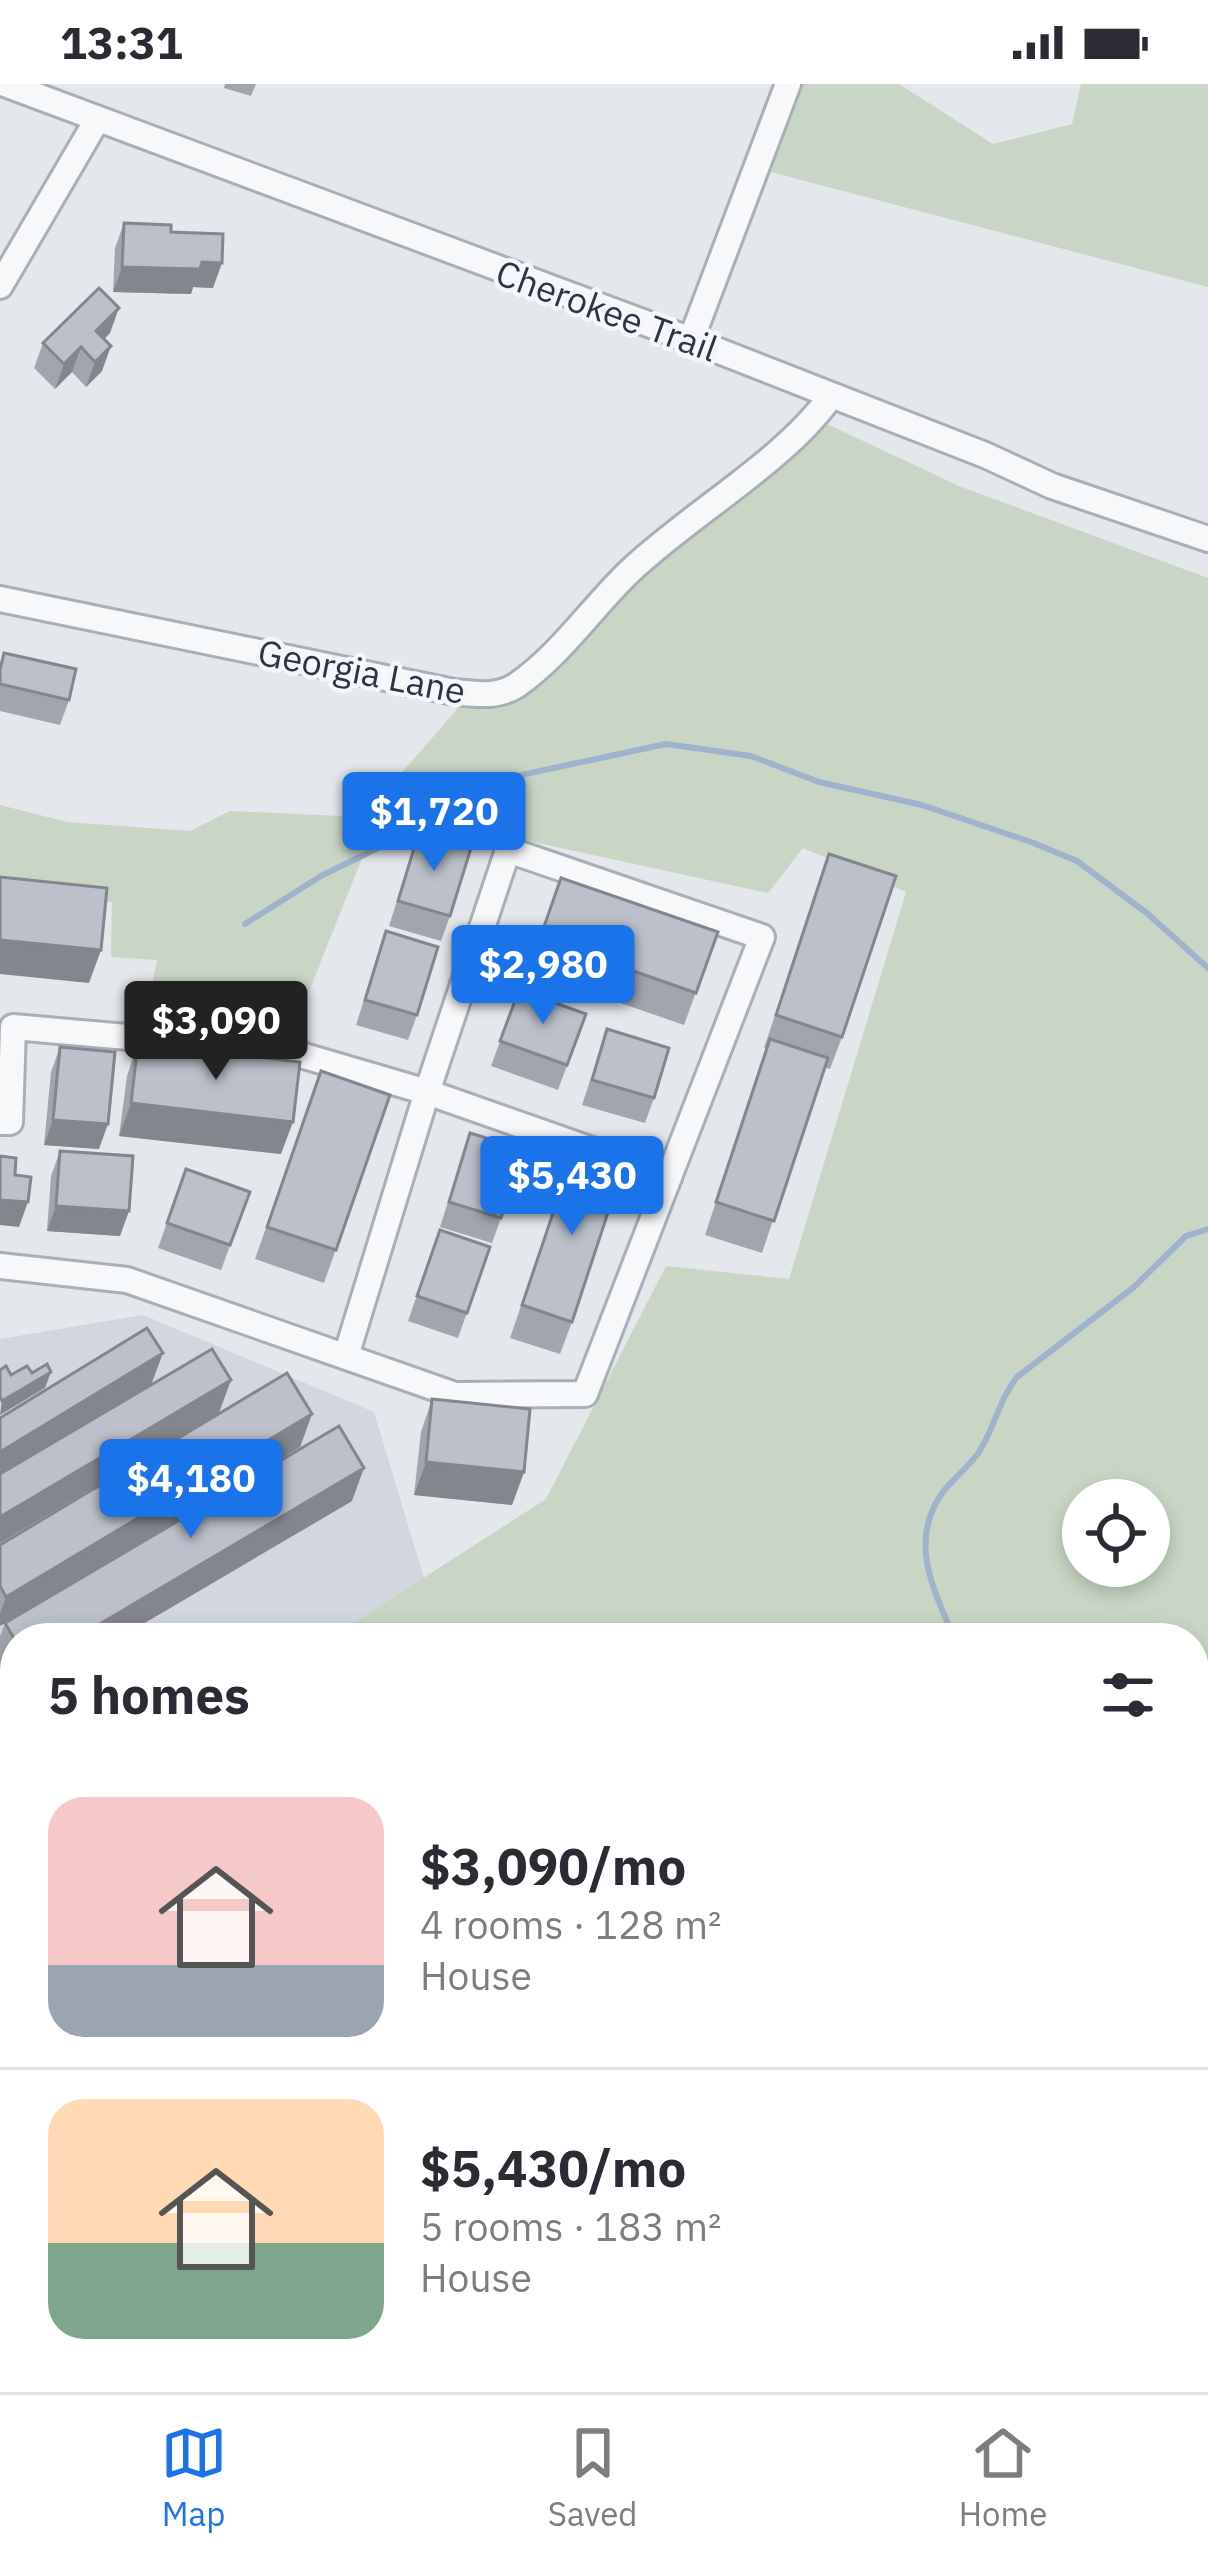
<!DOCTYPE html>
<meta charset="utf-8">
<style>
body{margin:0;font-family:"IBM Plex Sans",sans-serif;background:#f2f2f3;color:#2b2b33;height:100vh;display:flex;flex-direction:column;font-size:45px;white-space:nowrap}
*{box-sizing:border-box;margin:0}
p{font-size:39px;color:#7c7c81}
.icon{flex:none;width:66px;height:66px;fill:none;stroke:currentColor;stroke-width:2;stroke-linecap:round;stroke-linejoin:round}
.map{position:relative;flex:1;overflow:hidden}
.panel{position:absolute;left:0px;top:1539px;width:1209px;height:771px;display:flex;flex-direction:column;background:#fff;border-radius:48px 48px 0 0;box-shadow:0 6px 18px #0003}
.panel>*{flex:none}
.buttons{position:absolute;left:1062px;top:1395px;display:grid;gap:24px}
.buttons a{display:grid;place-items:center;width:108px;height:108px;border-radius:50%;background:#fff;box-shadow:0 6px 18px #0003;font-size:60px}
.price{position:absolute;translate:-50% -102px;padding:0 27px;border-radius:12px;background:#1a73e8;color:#fff;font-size:39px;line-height:78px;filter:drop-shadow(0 3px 6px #0008)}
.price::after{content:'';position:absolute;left:50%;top:72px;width:36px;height:27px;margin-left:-18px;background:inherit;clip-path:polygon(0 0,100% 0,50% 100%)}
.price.active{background:#222;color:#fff}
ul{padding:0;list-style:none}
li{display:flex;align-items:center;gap:36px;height:300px;padding:0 48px}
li+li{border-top:3px solid #e1e1e2}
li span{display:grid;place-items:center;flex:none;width:336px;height:240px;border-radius:36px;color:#555}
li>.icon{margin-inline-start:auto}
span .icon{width:144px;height:144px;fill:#fffc;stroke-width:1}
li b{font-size:51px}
h2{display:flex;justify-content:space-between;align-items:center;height:144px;padding:0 48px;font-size:51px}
.status{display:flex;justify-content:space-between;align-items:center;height:84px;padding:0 60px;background:#fff;direction:ltr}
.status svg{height:33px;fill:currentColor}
.tab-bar{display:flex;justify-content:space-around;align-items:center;height:168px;border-top:3px solid #e1e1e2;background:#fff;font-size:33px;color:#7c7c81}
.tab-bar a{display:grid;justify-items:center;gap:6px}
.tab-bar .active{color:#1a73e8}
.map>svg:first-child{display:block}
</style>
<div class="status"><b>13:31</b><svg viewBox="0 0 49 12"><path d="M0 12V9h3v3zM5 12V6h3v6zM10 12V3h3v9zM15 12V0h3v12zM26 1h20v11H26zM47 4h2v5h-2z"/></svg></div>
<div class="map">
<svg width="1208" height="2308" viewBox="0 0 1208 2308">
<rect width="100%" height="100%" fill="#e4e7ec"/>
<!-- built -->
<path fill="#d2d6de" d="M 143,1231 L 374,1328 L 424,1494 L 330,1554 L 15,1554 L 15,1695 L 0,1694 L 0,1255 Z"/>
<!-- green -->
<g fill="#c9d6c5" fill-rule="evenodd">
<path d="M 788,0 L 899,0 L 993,60 L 1072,40 L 1081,0 L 1208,0 L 1208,203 L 755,84 Z"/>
<path d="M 825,339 L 959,402 L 1208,494 L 1208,1794 L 1194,1783 L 1194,1554 L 330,1554 L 546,1415 L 666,1182 L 789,1195 L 906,808 L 803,764 L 768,809 L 455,741 L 369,757 L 298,935 L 150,911 L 157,876 L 111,873 L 112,818 L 0,810 L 0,721 L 67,738 L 190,747 L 230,727 L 363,733 L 460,622 L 481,624 L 507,617 L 531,603 L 633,502 ZM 1083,1416 L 1149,1416 L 1149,1482 L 1083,1482 Z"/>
<path d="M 0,1694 L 15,1695 L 15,2295 L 842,2295 L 835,2308 L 0,2308 Z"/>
</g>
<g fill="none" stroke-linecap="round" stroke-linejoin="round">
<!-- stream -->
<g stroke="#9fb4cc" stroke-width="6">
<path d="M 245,840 L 321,792 L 396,755 L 444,716 L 493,697 L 666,660 L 751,672 L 819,698 L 922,721 L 1031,758 L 1077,777 L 1148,830 L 1208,884"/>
<path d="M 954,1554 C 936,1510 911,1465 936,1419 C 946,1399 966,1387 979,1368 C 994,1345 999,1316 1017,1293 L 1134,1203 L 1186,1152 L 1208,1145"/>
<path d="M 698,2308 L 701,2295"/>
</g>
<defs>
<path id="service" d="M 1194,1959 L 1208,1943"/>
<g id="minor">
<path d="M 5,0 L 691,256 L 985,371 L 1052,402 L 1208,455"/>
<path d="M 0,202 L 97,36"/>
<path d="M 691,256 L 788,0"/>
<path d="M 0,515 L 454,608 C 476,610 498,614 517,601 C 560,571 591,525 628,489 C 687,432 784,378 830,313"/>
<path d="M 0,1038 L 10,1038 L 13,943 L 287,967 L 427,1008 L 508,766 L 762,853 L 585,1310 L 455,1311 L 127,1196 L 0,1182"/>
<path d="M 346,1272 L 427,1008 L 669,1093"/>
<path d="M 1184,2295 L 1187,2308"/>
</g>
</defs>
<!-- service casing -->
<use href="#service" stroke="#a9aeb7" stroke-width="18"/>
<!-- minor casing -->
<use href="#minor" stroke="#a9aeb7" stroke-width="30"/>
<!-- service -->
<use href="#service" stroke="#f7f8fa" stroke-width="12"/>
<!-- minor -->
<use href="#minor" stroke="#f7f8fa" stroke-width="24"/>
</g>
<!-- wall -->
<g fill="#a1a5ae">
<path d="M 225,0 L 256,0 L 251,12 L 224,4 Z"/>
<path d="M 124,139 L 171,148 L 213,204 L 193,203 L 191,210 L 113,208 L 115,164 Z"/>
<path d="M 110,249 L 104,255 L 102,287 L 86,303 L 72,288 L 55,305 L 34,284 L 43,259 Z"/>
<path d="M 4,569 L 69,616 L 60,641 L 0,627 L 0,580 Z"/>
<path d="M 419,748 L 450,832 L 441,857 L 389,842 Z"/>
<path d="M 829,770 L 842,953 L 830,985 L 824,983 L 762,1169 L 705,1151 L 767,964 L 764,964 Z"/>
<path d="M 561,794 L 718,848 L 684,941 L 528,887 Z"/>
<path d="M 386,847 L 417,931 L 408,956 L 356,941 Z"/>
<path d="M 519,906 L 586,930 L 558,1006 L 491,982 Z"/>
<path d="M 607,945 L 654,1014 L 645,1039 L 582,1021 Z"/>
<path d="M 138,959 L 281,1070 L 119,1052 L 127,992 Z"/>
<path d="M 60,963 L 99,1065 L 44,1061 L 51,988 Z"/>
<path d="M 321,987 L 390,1011 L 324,1199 L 255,1175 Z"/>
<path d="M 470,1049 L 501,1134 L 492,1159 L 440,1143 Z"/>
<path d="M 60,1067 L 120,1152 L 47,1147 L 51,1092 Z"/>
<path d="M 573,1070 L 572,1238 L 560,1270 L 510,1254 Z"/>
<path d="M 186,1085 L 250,1108 L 221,1186 L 158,1164 Z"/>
<path d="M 440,1146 L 490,1163 L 458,1254 L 408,1237 Z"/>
<path d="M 432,1315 L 524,1388 L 512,1421 L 414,1411 L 421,1348 Z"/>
<path d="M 312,1330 L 300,1363 L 41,1518 L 352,1417 L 119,1554 L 15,1554 L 15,1609 L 0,1584 L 0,1552 L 5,1539 L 0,1542 L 0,1461 Z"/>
<path d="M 1194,2062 L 1208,2124 L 1194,2128 Z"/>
<path d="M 1206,2129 L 1208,2129 L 1208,2192 L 1202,2192 L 1200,2146 Z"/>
<path d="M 904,2295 L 969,2295 L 972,2308 L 907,2308 Z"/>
<path d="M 1086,2295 L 1148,2295 L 1147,2308 L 1082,2308 Z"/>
</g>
<!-- shaded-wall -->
<g fill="#83868d">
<path d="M 202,178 L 222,179 L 213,204 L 193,203 L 191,210 L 113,208 L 122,183 Z"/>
<path d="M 119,224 L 110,249 L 87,272 L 96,247 Z"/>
<path d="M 111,262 L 102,287 L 86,303 L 95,278 Z"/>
<path d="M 81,263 L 72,288 L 55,305 L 64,280 Z"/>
<path d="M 0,856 L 101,866 L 89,899 L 0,890 Z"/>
<path d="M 131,1019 L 293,1038 L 281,1070 L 119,1052 Z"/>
<path d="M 53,1036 L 108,1040 L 99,1065 L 44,1061 Z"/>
<path d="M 0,1116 L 28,1118 L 19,1143 L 0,1141 Z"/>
<path d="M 56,1122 L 129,1127 L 120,1152 L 47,1147 Z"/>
<path d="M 163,1269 L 151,1301 L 0,1394 L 0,1368 Z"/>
<path d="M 51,1288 L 45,1304 L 0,1331 L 2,1317 Z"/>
<path d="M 231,1296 L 219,1329 L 0,1459 L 0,1433 Z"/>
<path d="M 312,1330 L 300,1363 L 0,1542 L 0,1530 L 6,1513 Z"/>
<path d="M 426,1378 L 524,1388 L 512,1421 L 414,1411 Z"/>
<path d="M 364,1384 L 352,1417 L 119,1554 L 76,1554 Z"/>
<path d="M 1208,2036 L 1208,2052 L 1194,2055 L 1194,2040 Z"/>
<path d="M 1208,2109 L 1208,2124 L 1194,2128 L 1200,2111 Z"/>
<path d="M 1150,2301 L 1147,2308 L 1134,2308 L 1135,2305 Z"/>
</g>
<!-- building -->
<g fill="#bbc0ca" stroke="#83868d" stroke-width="3">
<path d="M 124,139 L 171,141 L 171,148 L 223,150 L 222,179 L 202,178 L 200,185 L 122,183 Z"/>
<path d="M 99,204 L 119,224 L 96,247 L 111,262 L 95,278 L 81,263 L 64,280 L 43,259 Z"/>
<path d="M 4,569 L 76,585 L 69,616 L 0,600 L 0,586 Z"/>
<path d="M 419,748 L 471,764 L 450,832 L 398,817 Z"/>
<path d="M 829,770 L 896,792 L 842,953 L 776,931 Z"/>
<path d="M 0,793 L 107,804 L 101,866 L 0,856 Z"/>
<path d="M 561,794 L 718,848 L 696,909 L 540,854 Z"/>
<path d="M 386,847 L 438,863 L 417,931 L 365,916 Z"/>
<path d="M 519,906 L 586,930 L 567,981 L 500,957 Z"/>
<path d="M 607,945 L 669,964 L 654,1014 L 592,996 Z"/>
<path d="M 770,955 L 828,974 L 774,1137 L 716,1118 Z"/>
<path d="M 138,959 L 300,978 L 293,1038 L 131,1019 Z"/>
<path d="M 60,963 L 115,968 L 108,1040 L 53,1036 Z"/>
<path d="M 321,987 L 390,1011 L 336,1166 L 267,1143 Z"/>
<path d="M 470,1049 L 522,1065 L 501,1134 L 449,1118 Z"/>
<path d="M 60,1067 L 133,1072 L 129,1127 L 56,1122 Z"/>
<path d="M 573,1070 L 622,1086 L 572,1238 L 522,1221 Z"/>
<path d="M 0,1072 L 16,1074 L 15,1091 L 31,1093 L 28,1118 L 0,1116 Z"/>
<path d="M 186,1085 L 250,1108 L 230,1161 L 167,1139 Z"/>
<path d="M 440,1146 L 490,1163 L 467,1229 L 417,1212 Z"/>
<path d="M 147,1244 L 163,1269 L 0,1368 L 0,1334 Z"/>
<path d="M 212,1265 L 231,1296 L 0,1433 L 0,1390 Z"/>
<path d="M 47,1280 L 51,1288 L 2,1317 L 0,1313 L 0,1286 L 6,1282 L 11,1291 L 27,1282 L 32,1289 Z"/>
<path d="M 287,1289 L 312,1330 L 6,1513 L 0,1502 L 0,1461 Z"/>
<path d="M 432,1315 L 530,1325 L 524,1388 L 426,1378 Z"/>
<path d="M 339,1342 L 364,1384 L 76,1554 L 15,1554 L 15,1556 L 5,1539 Z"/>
<path d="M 1205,1983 L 1208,1997 L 1208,2036 L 1194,2040 L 1194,1986 Z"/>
<path d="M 1208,2057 L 1208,2109 L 1200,2111 L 1194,2093 L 1194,2062 Z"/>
<path d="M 914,2295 L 969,2295 L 972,2308 L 917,2308 Z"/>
<path d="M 1088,2295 L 1148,2295 L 1150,2301 L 1135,2305 L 1136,2308 L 1091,2308 Z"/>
</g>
<g text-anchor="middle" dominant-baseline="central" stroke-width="9" stroke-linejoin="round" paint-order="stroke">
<!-- street labels -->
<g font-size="36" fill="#2b3445" stroke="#f4f6f9">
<text transform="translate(607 226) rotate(20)">Cherokee Trail</text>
<text transform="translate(362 587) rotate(11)">Georgia Lane</text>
</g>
</g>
</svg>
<div class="buttons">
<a><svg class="icon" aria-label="locate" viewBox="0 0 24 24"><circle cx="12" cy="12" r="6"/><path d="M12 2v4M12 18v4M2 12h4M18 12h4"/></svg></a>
</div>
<b class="price" style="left:434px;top:790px">$1,720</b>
<b class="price" style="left:543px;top:943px">$2,980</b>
<b class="price active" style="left:216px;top:999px">$3,090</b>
<b class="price" style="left:572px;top:1154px">$5,430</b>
<b class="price" style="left:191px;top:1457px">$4,180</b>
<section class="panel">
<h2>5 homes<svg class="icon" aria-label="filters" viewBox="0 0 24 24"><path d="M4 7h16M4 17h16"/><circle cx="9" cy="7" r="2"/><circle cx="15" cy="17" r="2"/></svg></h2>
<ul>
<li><span style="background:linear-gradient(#f6c9c9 70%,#9aa5b1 0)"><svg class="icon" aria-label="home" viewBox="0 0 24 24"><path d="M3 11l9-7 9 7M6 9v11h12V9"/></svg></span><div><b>$3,090/mo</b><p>4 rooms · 128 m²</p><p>House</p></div></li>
<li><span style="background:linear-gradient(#ffd9b3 60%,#7fa58c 0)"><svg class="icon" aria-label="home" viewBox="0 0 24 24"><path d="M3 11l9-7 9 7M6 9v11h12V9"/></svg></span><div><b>$5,430/mo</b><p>5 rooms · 183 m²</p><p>House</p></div></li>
</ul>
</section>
</div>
<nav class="tab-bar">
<a class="active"><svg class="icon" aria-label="map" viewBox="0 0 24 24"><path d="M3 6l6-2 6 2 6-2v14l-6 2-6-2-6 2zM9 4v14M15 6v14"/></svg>Map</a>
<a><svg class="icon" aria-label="saved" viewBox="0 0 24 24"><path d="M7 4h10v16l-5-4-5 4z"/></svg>Saved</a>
<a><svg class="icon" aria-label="home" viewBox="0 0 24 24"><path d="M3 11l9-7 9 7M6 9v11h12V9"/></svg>Home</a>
</nav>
